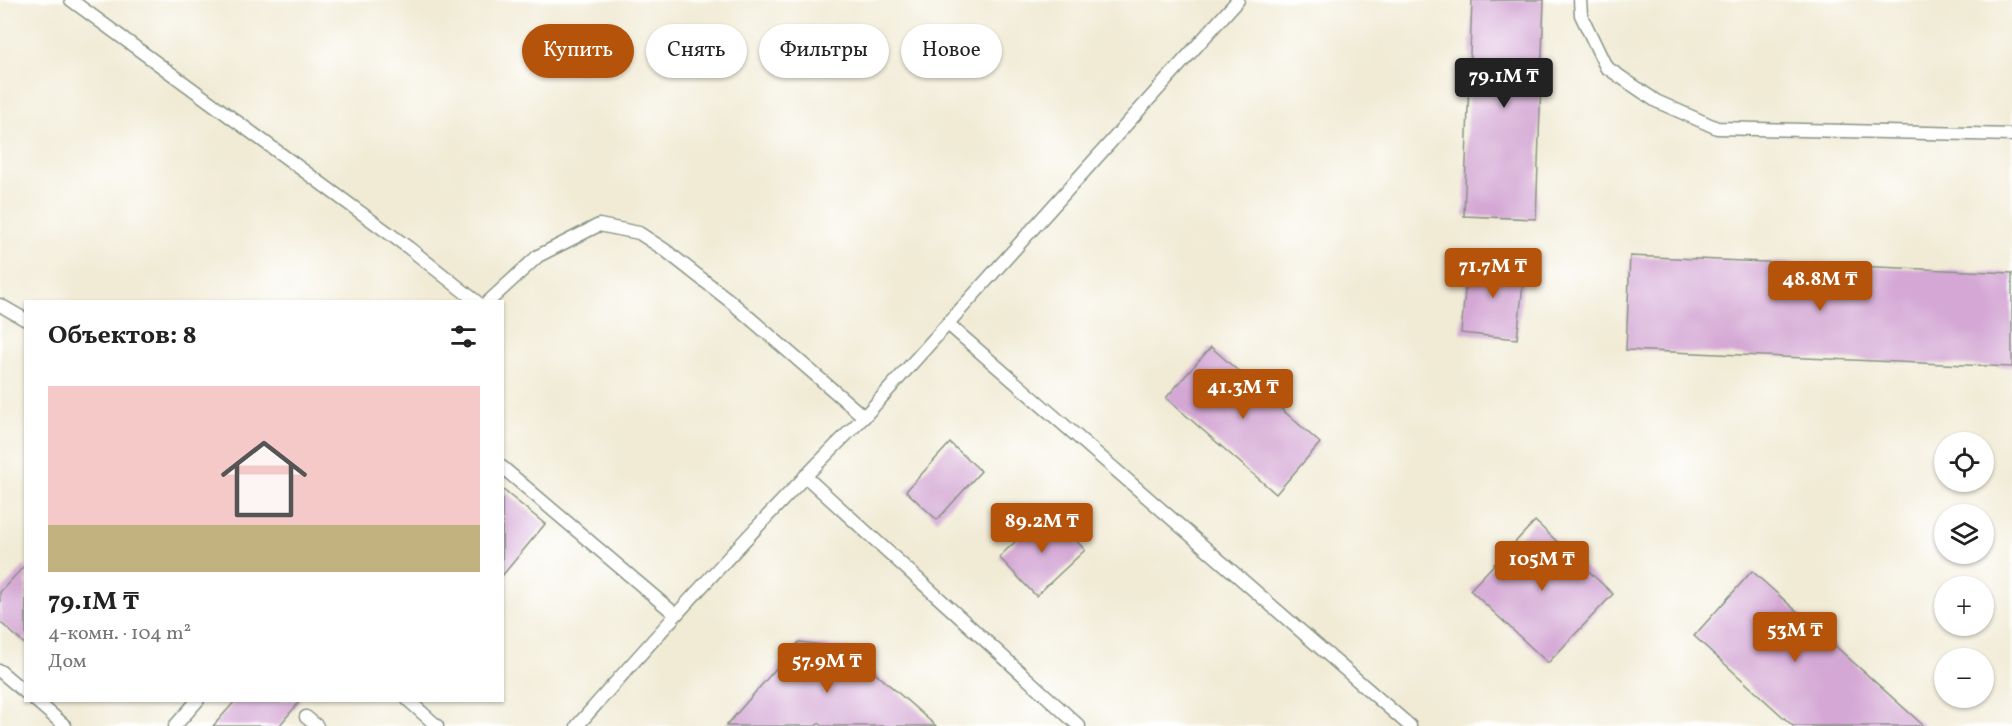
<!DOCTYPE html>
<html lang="ru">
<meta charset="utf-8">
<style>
body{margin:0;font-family:Vollkorn,serif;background:#f2f2f2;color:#222;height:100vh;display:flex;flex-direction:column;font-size:22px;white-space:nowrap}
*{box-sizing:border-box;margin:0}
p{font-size:20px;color:#767676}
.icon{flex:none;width:33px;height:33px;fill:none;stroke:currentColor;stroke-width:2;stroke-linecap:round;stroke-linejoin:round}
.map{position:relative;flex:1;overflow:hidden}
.drawer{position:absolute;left:24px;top:300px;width:480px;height:402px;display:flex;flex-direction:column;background:#fff;border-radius:0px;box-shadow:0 2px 4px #0004}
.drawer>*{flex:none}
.hud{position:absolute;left:522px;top:24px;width:570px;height:54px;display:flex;gap:12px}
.controls{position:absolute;left:1934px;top:432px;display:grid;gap:12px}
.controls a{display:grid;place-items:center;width:60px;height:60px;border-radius:50%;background:#fff;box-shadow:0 2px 4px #0004;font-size:30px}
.price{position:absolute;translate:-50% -51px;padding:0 14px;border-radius:6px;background:#b45309;color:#fff;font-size:20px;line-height:39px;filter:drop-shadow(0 2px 3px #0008)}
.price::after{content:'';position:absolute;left:50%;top:36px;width:18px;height:14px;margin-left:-9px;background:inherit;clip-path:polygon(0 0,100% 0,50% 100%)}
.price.current{background:#222;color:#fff}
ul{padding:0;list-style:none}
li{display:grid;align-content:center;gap:12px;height:318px;padding:0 24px}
li span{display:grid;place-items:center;height:186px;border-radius:0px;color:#555}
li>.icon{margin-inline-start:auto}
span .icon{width:108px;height:108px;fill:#fffc;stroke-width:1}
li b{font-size:26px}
h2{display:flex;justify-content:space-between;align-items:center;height:72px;padding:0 24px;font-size:26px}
.chip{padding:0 21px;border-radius:27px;background:#fff;box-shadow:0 2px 4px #0004;font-size:21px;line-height:54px}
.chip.current{background:#b45309;color:#fff}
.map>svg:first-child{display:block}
</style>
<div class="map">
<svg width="2012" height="726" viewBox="0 0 2012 726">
<rect width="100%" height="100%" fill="#fff"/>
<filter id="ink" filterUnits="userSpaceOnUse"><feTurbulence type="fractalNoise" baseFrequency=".0167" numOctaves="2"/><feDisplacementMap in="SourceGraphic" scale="12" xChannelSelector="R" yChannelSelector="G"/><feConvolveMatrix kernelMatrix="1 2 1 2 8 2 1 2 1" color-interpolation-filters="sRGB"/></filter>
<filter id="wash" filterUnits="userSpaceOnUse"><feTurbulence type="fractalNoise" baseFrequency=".008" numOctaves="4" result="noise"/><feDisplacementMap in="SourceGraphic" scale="24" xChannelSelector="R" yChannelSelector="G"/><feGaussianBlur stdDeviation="1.35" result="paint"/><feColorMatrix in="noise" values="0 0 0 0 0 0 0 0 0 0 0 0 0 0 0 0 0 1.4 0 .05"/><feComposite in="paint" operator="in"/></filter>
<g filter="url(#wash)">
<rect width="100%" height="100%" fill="#f1ebd5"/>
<g id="blocks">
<!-- building -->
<g fill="#d4a7d4">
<path d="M 1472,0 L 1544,0 L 1536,219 L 1464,216 Z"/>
<path d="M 1630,256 L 2012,273 L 2012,367 L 1626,350 Z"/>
<path d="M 1468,260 L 1525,266 L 1517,339 L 1461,333 Z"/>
<path d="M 1211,347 L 1320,443 L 1276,494 L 1166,398 Z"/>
<path d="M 950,443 L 981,471 L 937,520 L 906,491 Z"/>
<path d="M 502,489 L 545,524 L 502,576 Z"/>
<path d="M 1048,511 L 1085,550 L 1036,596 L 999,557 Z"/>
<path d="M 1535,521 L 1613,594 L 1548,663 L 1470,590 Z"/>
<path d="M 26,564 L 26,645 L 0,622 L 0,592 Z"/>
<path d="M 1752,571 L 1924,726 L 1793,726 L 1694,636 Z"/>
<path d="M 799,642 L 847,648 L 936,726 L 822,726 L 819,723 L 816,726 L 726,726 Z"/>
<path d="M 236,700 L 301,700 L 279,726 L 213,726 Z"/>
</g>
</g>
</g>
<g filter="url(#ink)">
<use href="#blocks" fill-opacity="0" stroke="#889484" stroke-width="1.5"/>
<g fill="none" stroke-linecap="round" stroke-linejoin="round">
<defs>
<g id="lane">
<path d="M 71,0 L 409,248 L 477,302"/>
<path d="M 1580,0 L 1581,15 L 1606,67 L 1656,101 L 1717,128 L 2012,135"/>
<path d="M 488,302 L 538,256 L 599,225 L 639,233 L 665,250 L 730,301 L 864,417"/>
<path d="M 0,305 L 26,320"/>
<path d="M 948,324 L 1410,726"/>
<path d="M 502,467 L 675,614"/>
<path d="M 805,476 L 1079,726"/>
<path d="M 0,671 L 26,693"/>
<path d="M 35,700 L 65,726"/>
<path d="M 408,700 L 437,726"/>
<path d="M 306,717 L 317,726"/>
<path d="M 175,726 L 198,700"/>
<path d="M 577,726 C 670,620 764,516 864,417 L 1238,0"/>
</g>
</defs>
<!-- lane casing -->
<use href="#lane" stroke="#889484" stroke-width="15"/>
<!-- lane -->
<use href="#lane" stroke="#fff" stroke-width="12"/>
</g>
</g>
</svg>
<div class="controls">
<a><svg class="icon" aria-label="locate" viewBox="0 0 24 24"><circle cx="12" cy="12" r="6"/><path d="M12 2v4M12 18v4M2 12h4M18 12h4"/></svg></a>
<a><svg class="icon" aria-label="layers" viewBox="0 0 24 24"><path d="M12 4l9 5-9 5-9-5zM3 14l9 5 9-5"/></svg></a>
<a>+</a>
<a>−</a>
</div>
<b class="price current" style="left:1504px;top:109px">79.1M ₸</b>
<b class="price" style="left:1493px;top:299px">71.7M ₸</b>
<b class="price" style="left:1820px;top:312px">48.8M ₸</b>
<b class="price" style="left:1243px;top:420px">41.3M ₸</b>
<b class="price" style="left:1042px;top:554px">89.2M ₸</b>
<b class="price" style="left:1542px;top:592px">105M ₸</b>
<b class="price" style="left:1795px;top:663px">53M ₸</b>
<b class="price" style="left:827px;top:694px">57.9M ₸</b>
<div class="hud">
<a class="chip current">Купить</a>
<a class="chip">Снять</a>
<a class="chip">Фильтры</a>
<a class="chip">Новое</a>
</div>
<section class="drawer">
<h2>Объектов: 8<svg class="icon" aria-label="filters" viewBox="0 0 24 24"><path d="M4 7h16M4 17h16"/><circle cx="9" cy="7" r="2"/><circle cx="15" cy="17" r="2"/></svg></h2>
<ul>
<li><span style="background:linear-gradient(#f6c9c9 75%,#c2b280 0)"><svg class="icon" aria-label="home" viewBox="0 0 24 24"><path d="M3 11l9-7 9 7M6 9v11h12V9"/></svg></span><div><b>79.1M ₸</b><p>4-комн. · 104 m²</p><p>Дом</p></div></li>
</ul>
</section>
</div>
